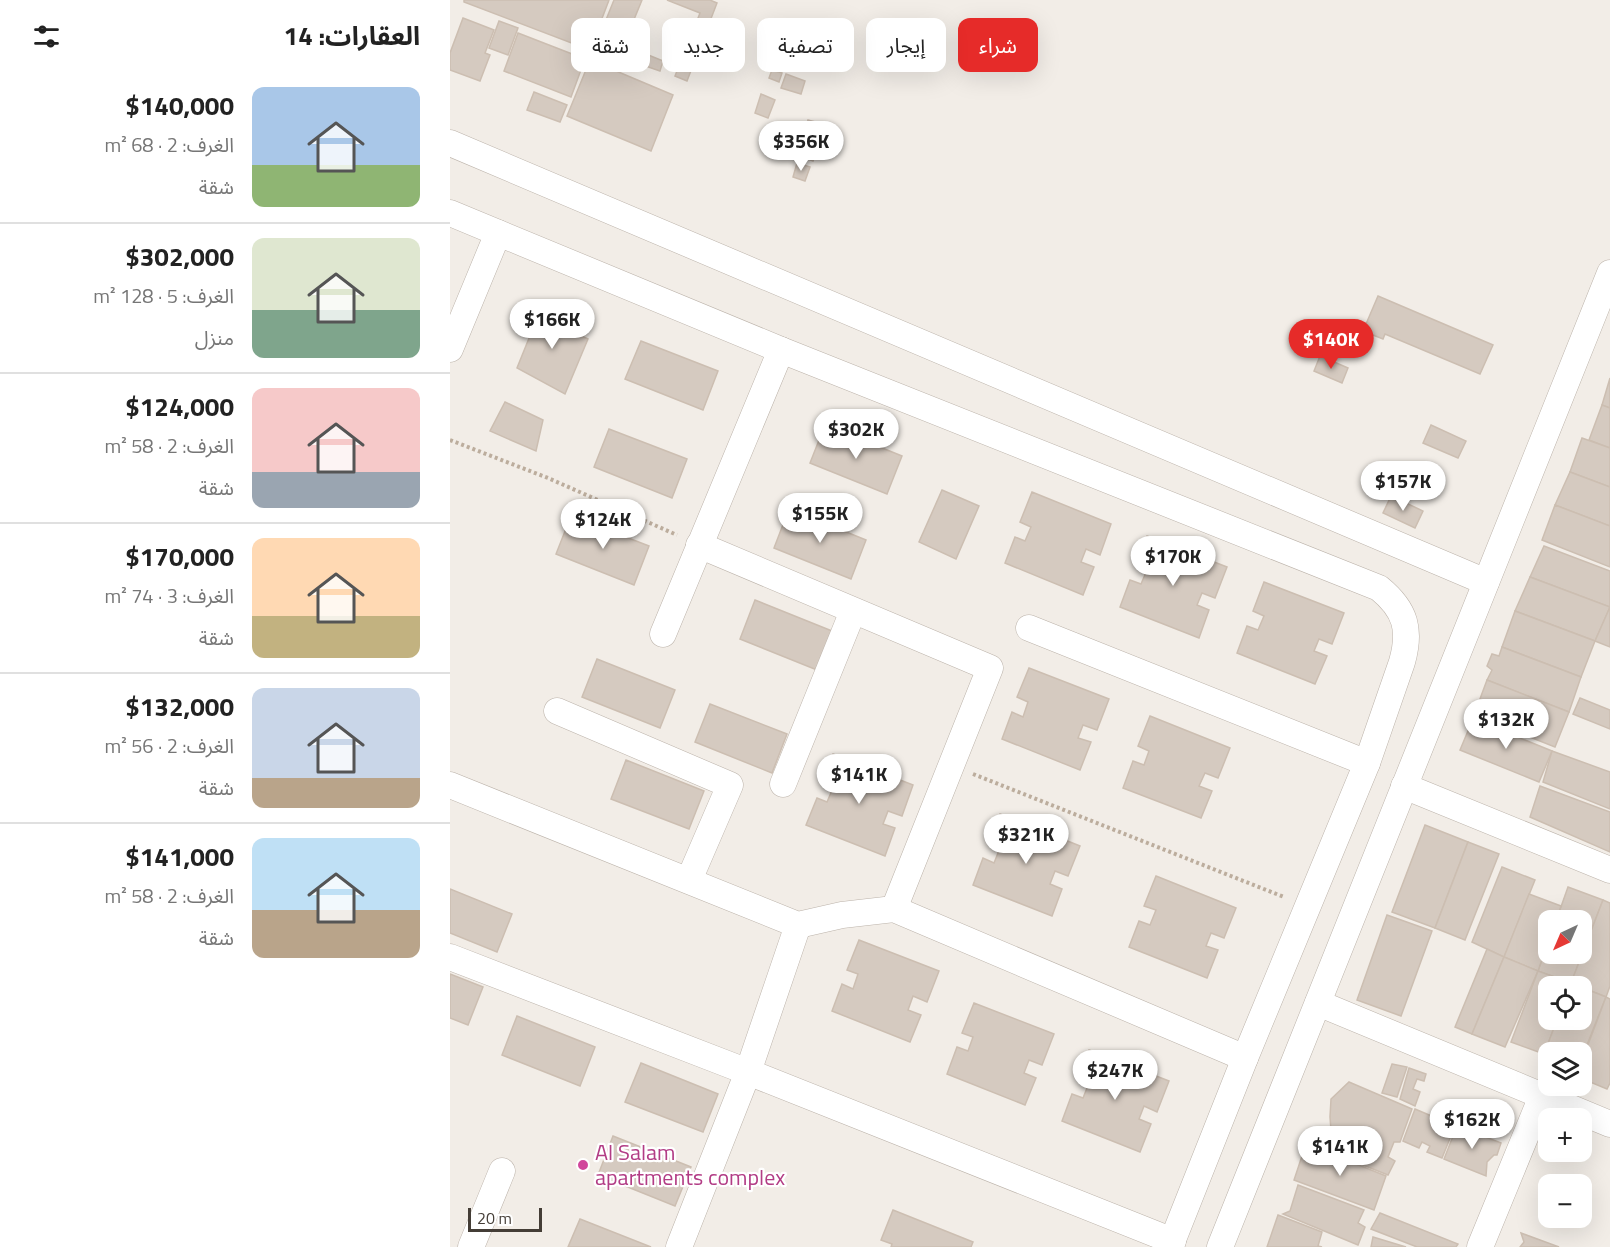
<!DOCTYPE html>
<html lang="ar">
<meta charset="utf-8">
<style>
body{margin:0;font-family:"Titillium Web","Noto Sans Arabic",sans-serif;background:#f6f6f6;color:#222;direction:rtl;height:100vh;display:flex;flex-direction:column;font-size:22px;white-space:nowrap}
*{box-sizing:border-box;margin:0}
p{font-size:20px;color:#767676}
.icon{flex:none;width:33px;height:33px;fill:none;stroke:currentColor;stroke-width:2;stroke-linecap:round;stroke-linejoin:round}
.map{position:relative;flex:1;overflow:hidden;direction:ltr}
.details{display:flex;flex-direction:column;background:#fff;width:450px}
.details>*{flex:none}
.top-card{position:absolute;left:18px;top:18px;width:570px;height:54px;direction:rtl;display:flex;gap:12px}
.needle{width:39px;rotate:224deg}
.controls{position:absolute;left:1088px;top:910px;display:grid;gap:12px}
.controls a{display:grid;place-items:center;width:54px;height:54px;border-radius:12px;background:#fff;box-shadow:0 6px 24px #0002;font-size:30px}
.scale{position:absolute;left:18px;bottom:15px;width:74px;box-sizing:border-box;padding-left:6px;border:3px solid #443d36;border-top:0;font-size:16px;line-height:21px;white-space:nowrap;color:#443d36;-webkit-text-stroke:4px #fff;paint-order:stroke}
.price{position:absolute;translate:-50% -51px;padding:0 14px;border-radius:21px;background:#fff;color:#222;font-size:20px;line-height:39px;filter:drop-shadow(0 2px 3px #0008)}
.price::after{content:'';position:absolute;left:50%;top:36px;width:18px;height:14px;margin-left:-9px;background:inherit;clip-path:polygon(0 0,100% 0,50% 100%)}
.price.on{background:#e62b29;color:#fff}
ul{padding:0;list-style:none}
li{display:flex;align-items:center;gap:18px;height:150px;padding:0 30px}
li+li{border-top:2px solid #e0e0e0}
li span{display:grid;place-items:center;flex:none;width:168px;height:120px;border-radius:12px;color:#555}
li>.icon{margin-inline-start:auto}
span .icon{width:72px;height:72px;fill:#fffc;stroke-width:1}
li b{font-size:26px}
h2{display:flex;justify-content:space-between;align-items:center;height:72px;padding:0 30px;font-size:26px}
.pill{padding:0 21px;border-radius:12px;background:#fff;box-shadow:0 6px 24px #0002;font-size:21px;line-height:54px}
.pill.on{background:#e62b29;color:#fff}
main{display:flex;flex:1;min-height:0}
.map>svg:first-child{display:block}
</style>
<main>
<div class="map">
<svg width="1160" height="1247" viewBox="0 0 1160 1247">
<rect width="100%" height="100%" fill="#f2ede7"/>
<!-- building -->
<g fill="#d5cac0" stroke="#ccbeb1" stroke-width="1.5">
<path d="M 14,0 L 159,0 L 140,50 L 14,2 Z"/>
<path d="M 164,0 L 192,0 L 169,56 L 145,47 Z"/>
<path d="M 217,0 L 260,0 L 267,3 L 237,81 L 225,76 L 250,13 Z"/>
<path d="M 13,18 L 44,30 L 35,53 L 40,55 L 30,81 L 0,70 L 0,53 Z"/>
<path d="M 49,21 L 68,28 L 58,55 L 39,48 Z"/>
<path d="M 68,33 L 135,59 L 121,97 L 54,71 Z"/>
<path d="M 191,52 L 213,61 L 210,71 L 187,63 Z"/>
<path d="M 140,60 L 223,95 L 201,151 L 117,116 Z"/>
<path d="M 322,70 L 332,73 L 329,82 L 319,78 Z"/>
<path d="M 336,74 L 355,81 L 351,94 L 331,88 Z"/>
<path d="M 84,92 L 117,105 L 110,122 L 77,110 Z"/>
<path d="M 311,94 L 325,100 L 318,118 L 305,113 Z"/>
<path d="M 358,120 L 373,124 L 367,147 L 352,143 Z"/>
<path d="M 357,148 L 366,152 L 363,161 L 353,157 Z"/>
<path d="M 347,163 L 360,167 L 355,181 L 343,177 Z"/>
<path d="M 928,296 L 1043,345 L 1030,374 L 935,334 L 933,339 L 913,331 Z"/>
<path d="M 94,301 L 114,313 L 109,326 L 138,339 L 115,394 L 67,368 Z"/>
<path d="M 191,341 L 268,371 L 253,410 L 175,379 Z"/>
<path d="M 870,356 L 898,368 L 892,383 L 864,371 Z"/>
<path d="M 1160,378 L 1160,408 L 1152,405 Z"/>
<path d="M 55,402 L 93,420 L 86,451 L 40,431 Z"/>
<path d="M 1152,405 L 1160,408 L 1160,448 L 1139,440 Z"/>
<path d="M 375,425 L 452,456 L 437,494 L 360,463 Z"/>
<path d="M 981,425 L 1016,441 L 1008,458 L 973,443 Z"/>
<path d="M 159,429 L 237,459 L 222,498 L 144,467 Z"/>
<path d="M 1132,438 L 1160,448 L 1160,487 L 1120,472 Z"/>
<path d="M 1120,472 L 1160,487 L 1160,526 L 1105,505 Z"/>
<path d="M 492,490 L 529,506 L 506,559 L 469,542 Z"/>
<path d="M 582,492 L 661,524 L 650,555 L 636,549 L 631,562 L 644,567 L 633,595 L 555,563 L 565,537 L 575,541 L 581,527 L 570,522 Z"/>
<path d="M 941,496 L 973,511 L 965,528 L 933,513 Z"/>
<path d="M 1105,505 L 1160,526 L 1160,567 L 1092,540 Z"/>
<path d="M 339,509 L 416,540 L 401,579 L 324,548 Z"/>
<path d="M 121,516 L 199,546 L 184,585 L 106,554 Z"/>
<path d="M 697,536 L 777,567 L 765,598 L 752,593 L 747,605 L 759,610 L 749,638 L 670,607 L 680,580 L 691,584 L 697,570 L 685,566 Z"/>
<path d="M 1094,546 L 1160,571 L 1160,607 L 1080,577 Z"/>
<path d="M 1080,577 L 1160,607 L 1145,641 L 1065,611 Z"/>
<path d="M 814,582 L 894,613 L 882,644 L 869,639 L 864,651 L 877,656 L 865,684 L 787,653 L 797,626 L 808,630 L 814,616 L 803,611 Z"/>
<path d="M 305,600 L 382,631 L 367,670 L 290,639 Z"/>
<path d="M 1160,607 L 1160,647 L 1145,641 Z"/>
<path d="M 1065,611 L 1145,641 L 1131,677 L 1052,647 Z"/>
<path d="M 1052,647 L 1131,677 L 1119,712 L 1037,680 L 1042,670 L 1037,666 L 1042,654 L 1049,656 Z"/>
<path d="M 147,659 L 225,690 L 210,728 L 132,697 Z"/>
<path d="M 579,668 L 659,699 L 647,730 L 633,725 L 628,738 L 641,742 L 630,770 L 552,739 L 562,712 L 573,717 L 578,702 L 567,697 Z"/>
<path d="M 1037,680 L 1119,712 L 1105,747 L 1024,715 Z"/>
<path d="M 1130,698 L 1160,710 L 1160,729 L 1123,714 Z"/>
<path d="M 260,704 L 337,734 L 322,773 L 245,742 Z"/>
<path d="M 700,716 L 780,748 L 768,778 L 755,773 L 749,786 L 762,791 L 751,818 L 673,788 L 683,761 L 694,765 L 699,751 L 688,746 Z"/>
<path d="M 1023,719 L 1102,751 L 1089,782 L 1010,750 Z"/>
<path d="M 1102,751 L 1160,772 L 1160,809 L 1093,782 Z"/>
<path d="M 383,754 L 463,785 L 452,816 L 438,811 L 433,824 L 445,828 L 435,856 L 356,825 L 367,798 L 377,802 L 383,788 L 372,783 Z"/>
<path d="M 176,760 L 254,791 L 239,829 L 161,799 Z"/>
<path d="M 1090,786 L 1160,812 L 1160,852 L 1080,817 Z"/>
<path d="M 550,814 L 630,846 L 618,876 L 605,871 L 600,884 L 612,889 L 602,916 L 523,885 L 533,858 L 544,863 L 550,848 L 539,844 Z"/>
<path d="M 975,825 L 1018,842 L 985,928 L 942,912 Z"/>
<path d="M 1018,842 L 1049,854 L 1015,940 L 985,928 Z"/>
<path d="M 1052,867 L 1085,880 L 1054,957 L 1022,942 Z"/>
<path d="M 706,876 L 786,908 L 774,938 L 761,933 L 756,946 L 768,950 L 757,978 L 679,947 L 689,921 L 700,925 L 706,910 L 694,906 Z"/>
<path d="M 1118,887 L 1153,900 L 1121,983 L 1088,971 L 1098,942 L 1098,954 L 1131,954 L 1131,921 L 1106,921 Z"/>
<path d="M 0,889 L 62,914 L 47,952 L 0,933 Z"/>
<path d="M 1079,894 L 1111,906 L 1106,921 L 1098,921 L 1098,942 L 1088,971 L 1054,957 Z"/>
<path d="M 1153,900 L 1160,903 L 1160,986 L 1156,997 L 1121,983 Z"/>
<path d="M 937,915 L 982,931 L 951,1016 L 907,1000 Z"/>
<path d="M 409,940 L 489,971 L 477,1002 L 463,996 L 458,1010 L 471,1015 L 460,1042 L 382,1011 L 392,984 L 403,989 L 408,974 L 397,970 Z"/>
<path d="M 1037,949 L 1054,957 L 1022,1034 L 1005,1027 Z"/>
<path d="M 1054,957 L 1088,971 L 1055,1047 L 1022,1034 Z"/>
<path d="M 1088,971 L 1121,983 L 1119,987 L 1098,987 L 1098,1020 L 1107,1020 L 1094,1054 L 1061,1042 Z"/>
<path d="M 0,974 L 33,987 L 18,1025 L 0,1018 Z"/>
<path d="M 1131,987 L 1156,997 L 1131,1060 L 1131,1053 L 1098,1053 L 1098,1065 L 1091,1062 L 1107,1020 L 1131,1020 Z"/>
<path d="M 1156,997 L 1160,999 L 1160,1083 L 1157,1089 L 1140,1082 L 1138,1076 L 1131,1070 L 1131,1063 Z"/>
<path d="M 524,1003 L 604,1034 L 592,1065 L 579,1060 L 574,1073 L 586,1078 L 575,1105 L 497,1074 L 507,1047 L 518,1051 L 523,1037 L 512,1033 Z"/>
<path d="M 67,1016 L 145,1047 L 130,1086 L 52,1055 Z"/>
<path d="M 639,1050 L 719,1081 L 707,1112 L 694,1106 L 689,1119 L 701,1124 L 690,1152 L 612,1121 L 622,1094 L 633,1098 L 639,1083 L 627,1079 Z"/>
<path d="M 191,1063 L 268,1094 L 253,1132 L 175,1102 Z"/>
<path d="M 942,1064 L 957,1067 L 947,1097 L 932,1093 Z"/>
<path d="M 959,1068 L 976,1074 L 974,1081 L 967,1079 L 963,1089 L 970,1092 L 965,1106 L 950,1099 Z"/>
<path d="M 899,1082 L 962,1109 L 950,1142 L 944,1142 L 938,1157 L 945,1161 L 938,1175 L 870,1148 L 871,1140 L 881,1130 L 880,1117 L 881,1099 Z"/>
<path d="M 965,1109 L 1005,1126 L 992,1158 L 977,1152 L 980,1146 L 972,1142 L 969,1148 L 953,1141 Z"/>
<path d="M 1007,1126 L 1051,1143 L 1047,1155 L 1044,1155 L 1037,1162 L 1036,1176 L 994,1159 Z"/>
<path d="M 163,1136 L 241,1167 L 225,1206 L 148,1175 Z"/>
<path d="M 856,1144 L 936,1176 L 924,1210 L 844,1180 Z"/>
<path d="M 848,1185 L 914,1210 L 908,1223 L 915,1227 L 908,1245 L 833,1214 L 840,1211 Z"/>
<path d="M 443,1210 L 523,1242 L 521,1247 L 441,1247 L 442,1244 L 431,1240 Z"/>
<path d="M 930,1213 L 1008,1244 L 1006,1247 L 967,1247 L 921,1229 Z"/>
<path d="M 828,1215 L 872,1232 L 868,1246 L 872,1247 L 817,1247 Z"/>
<path d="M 130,1219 L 201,1247 L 118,1247 Z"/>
<path d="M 1071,1233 L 1109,1247 L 1070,1247 L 1074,1242 Z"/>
<path d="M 923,1237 L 956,1247 L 921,1247 Z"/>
</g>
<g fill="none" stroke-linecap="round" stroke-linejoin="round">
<defs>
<g id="minor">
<path d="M 0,143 L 1036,582"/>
<path d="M 0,213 L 331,350 L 929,588 C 956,610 961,630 952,662 L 917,763 L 795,1058 L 720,1247"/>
<path d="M 0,349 L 48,233"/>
<path d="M 249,545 L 540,668 L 444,909"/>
<path d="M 579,628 L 917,763"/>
<path d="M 213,634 L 331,350"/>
<path d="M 107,711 L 280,785 L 239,880"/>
<path d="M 333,784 L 403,611"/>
<path d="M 0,785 L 348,925 L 392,915 L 444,909 L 795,1058"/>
<path d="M 954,786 L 1160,870"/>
<path d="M 0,957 L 298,1072 L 723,1241"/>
<path d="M 868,1003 L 1160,1124"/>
<path d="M 21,1247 L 52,1171"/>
<path d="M 229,1247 L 298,1072 L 348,925"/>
<path d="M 770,1247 L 1160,273"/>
<path d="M 1030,1247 L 1092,1096"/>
</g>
</defs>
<!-- minor casing -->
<use href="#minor" stroke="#bcb3aa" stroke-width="27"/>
<!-- path -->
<g stroke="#bcad9d" stroke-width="4" stroke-dasharray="3 3" stroke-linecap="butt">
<path d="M 0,440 L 98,478 L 227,535"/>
<path d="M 523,774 L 834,897"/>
</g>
<!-- minor -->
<use href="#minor" stroke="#fff" stroke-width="26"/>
</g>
<!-- markers -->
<circle fill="#d1479c" stroke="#fff" stroke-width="2" cx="133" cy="1165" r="6"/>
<g text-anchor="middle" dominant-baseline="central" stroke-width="4.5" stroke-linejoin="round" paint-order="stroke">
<!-- hotel labels -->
<g font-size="22" fill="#b23c85" stroke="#fff" text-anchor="start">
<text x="145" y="1152">Al Salam<tspan x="145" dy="25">apartments complex</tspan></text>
</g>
</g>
</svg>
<div class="controls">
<a><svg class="needle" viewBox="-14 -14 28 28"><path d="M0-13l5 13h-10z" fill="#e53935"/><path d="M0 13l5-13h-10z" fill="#767676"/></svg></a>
<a><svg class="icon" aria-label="locate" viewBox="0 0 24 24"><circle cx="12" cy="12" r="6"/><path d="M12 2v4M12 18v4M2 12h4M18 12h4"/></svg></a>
<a><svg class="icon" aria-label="layers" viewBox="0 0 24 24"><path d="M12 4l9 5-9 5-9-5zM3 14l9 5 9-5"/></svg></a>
<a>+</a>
<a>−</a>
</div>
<div class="scale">20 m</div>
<b class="price" style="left:351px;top:172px">$356K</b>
<b class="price" style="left:102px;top:350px">$166K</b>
<b class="price on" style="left:881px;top:370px">$140K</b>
<b class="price" style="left:406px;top:460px">$302K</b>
<b class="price" style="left:953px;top:512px">$157K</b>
<b class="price" style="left:370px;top:544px">$155K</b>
<b class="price" style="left:153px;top:550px">$124K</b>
<b class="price" style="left:723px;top:587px">$170K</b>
<b class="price" style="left:1056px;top:750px">$132K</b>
<b class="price" style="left:409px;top:805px">$141K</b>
<b class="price" style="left:576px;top:865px">$321K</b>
<b class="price" style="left:665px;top:1101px">$247K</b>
<b class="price" style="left:1022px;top:1150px">$162K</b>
<b class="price" style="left:890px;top:1177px">$141K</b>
<div class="top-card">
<a class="pill on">شراء</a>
<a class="pill">إيجار</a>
<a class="pill">تصفية</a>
<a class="pill">جديد</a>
<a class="pill">شقة</a>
</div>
</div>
<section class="details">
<h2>العقارات: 14<svg class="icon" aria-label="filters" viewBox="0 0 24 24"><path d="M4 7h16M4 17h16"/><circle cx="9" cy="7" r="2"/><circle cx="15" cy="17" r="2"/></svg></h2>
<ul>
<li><span style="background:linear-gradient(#a9c7e8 65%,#8fb573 0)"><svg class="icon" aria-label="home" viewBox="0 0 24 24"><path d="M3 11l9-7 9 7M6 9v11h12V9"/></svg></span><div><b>$140,000</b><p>الغرف: 2 · 68 m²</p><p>شقة</p></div></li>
<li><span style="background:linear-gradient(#dfe7d0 60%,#7fa58c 0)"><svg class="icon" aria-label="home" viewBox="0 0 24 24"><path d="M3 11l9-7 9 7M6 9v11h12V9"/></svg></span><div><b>$302,000</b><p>الغرف: 5 · 128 m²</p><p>منزل</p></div></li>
<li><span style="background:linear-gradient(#f6c9c9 70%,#9aa5b1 0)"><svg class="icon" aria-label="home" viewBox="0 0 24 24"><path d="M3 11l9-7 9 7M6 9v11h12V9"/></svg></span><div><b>$124,000</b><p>الغرف: 2 · 58 m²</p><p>شقة</p></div></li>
<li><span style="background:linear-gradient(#ffd9b3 65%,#c2b280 0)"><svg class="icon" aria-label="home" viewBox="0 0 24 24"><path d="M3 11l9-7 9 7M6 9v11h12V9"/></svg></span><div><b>$170,000</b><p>الغرف: 3 · 74 m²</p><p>شقة</p></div></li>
<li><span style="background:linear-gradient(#c9d6e8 75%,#b9a48a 0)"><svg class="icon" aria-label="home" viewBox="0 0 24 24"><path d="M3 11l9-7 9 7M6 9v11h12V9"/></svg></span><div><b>$132,000</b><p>الغرف: 2 · 56 m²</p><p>شقة</p></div></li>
<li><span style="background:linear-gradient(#bfe0f5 60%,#b9a48a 0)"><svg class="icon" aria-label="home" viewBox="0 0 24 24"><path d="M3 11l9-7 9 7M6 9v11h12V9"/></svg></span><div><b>$141,000</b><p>الغرف: 2 · 58 m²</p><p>شقة</p></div></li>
</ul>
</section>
</main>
